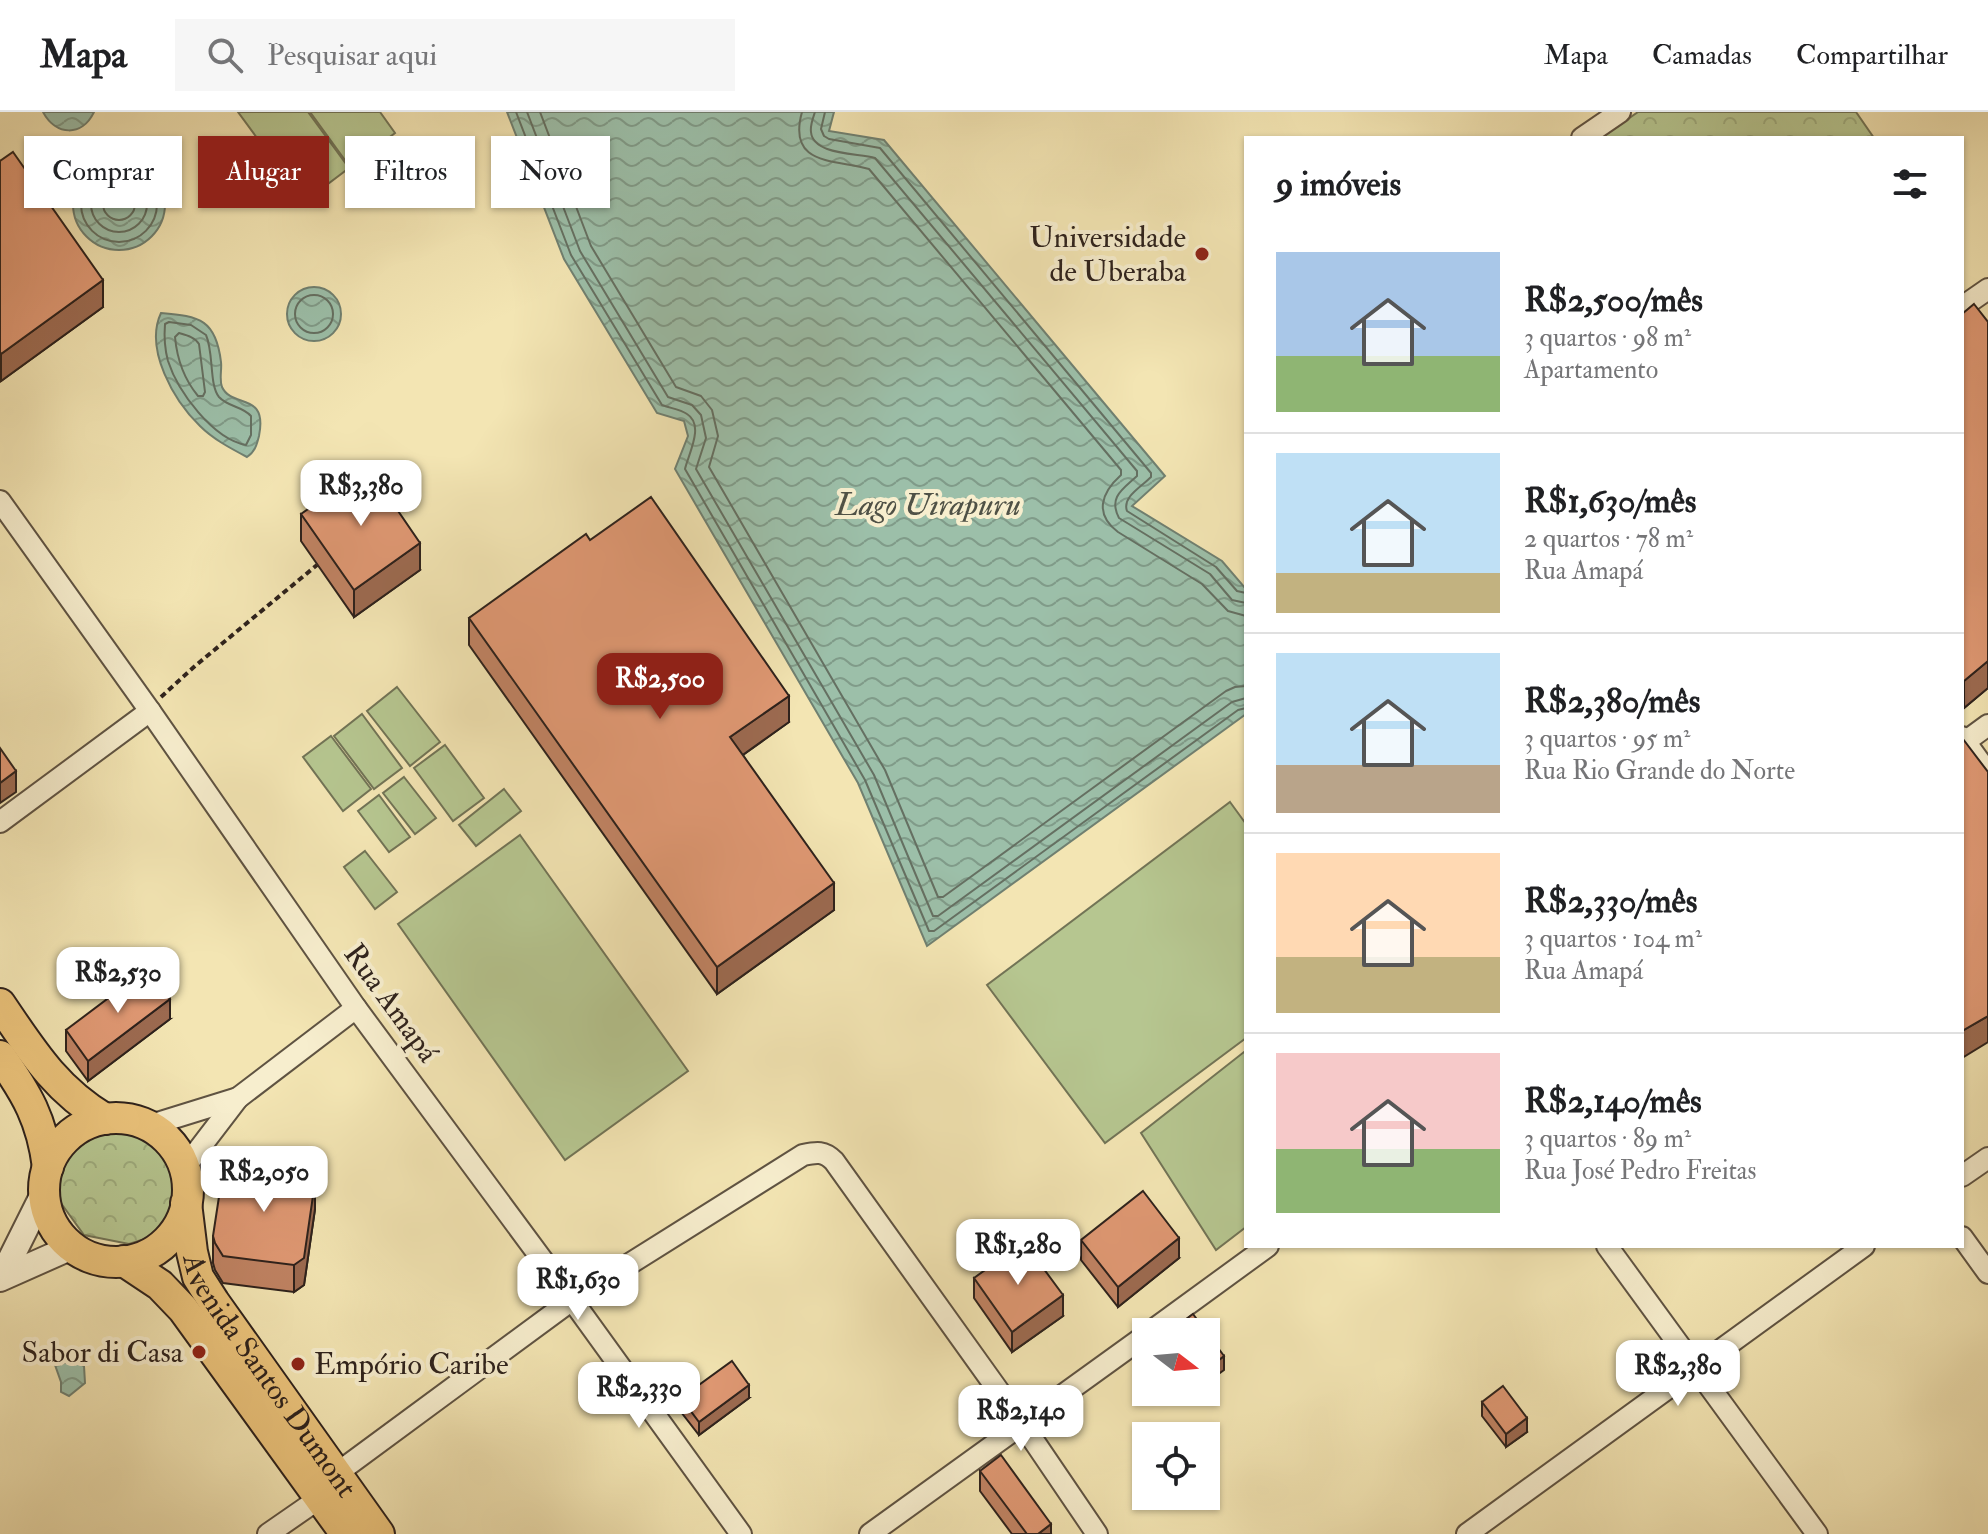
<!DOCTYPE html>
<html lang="pt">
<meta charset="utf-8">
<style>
body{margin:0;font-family:"IM FELL Double Pica",serif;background:#f6f6f6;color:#202124;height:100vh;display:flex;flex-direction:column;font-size:30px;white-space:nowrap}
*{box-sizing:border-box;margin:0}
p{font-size:26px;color:#757577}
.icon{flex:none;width:44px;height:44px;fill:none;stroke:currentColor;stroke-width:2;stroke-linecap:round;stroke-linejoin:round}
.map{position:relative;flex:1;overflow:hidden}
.sheet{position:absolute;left:1244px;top:24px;width:720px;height:1112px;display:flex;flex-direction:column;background:#fff;border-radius:0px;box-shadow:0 2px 6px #0004}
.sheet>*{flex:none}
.hud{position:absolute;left:24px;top:24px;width:760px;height:72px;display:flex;gap:16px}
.needle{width:52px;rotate:106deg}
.controls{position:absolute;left:1132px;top:1206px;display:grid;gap:16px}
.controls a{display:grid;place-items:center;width:88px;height:88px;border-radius:0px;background:#fff;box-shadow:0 2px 6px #0004;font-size:40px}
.price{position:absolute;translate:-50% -68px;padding:0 18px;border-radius:16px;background:#fff;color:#222;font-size:26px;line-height:52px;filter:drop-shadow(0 2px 4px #0008)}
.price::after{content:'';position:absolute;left:50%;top:48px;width:24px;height:18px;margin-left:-12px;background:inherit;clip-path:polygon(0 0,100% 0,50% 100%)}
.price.selected{background:#8f2418;color:#fff}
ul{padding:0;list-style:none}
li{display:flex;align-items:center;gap:24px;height:200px;padding:0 32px}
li+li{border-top:2px solid #e0e0e0}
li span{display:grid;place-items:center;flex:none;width:224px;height:160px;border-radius:0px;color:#555}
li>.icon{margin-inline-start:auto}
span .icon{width:96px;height:96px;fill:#fffc;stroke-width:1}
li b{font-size:34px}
h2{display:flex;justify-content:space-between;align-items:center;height:96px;padding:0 32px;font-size:34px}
.tag{padding:0 28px;border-radius:0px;background:#fff;box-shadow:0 2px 6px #0004;font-size:28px;line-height:72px}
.tag.selected{background:#8f2418;color:#fff}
header{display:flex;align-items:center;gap:48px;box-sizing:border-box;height:112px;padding:0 40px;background:#fff;border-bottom:2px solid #e0e0e0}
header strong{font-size:38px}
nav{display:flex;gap:44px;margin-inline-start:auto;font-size:28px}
.search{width:560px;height:72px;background:#f6f6f6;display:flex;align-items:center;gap:20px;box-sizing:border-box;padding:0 28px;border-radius:0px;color:#757577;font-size:30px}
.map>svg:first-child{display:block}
</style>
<header>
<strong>Mapa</strong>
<div class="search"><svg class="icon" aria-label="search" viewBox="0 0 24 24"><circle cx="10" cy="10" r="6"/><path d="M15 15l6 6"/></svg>Pesquisar aqui</div>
<nav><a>Mapa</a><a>Camadas</a><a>Compartilhar</a></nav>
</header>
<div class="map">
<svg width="1988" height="1422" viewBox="0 0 1988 1422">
<defs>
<pattern id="park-crowns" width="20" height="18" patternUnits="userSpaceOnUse" patternTransform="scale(2)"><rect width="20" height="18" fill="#b6c690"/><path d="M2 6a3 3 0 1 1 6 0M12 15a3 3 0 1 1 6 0" fill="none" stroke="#9daa7c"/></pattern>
<pattern id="water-waves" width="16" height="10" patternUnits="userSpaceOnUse" patternTransform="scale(2)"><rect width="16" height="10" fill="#9cbfa9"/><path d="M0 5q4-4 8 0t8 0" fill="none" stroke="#809b89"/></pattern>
</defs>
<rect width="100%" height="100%" fill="#f3e5b3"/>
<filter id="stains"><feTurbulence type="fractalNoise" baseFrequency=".0025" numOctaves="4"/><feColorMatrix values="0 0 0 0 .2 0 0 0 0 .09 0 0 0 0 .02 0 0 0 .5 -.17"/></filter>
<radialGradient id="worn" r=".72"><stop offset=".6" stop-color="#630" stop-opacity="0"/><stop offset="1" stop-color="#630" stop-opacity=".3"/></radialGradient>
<!-- green -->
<g fill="#b6c690" stroke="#727456" stroke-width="2">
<path d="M 238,0 L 308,0 L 349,56 L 304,90 Z"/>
<path d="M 310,0 L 380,0 L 395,21 L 350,55 Z"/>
<path d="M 397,575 L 440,630 L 410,654 L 367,599 Z"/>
<path d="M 362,602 L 402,656 L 374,677 L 334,624 Z"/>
<path d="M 331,624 L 371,677 L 343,699 L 303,645 Z"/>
<path d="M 445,633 L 484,686 L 453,709 L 414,656 Z"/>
<path d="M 404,665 L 436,706 L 415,722 L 383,681 Z"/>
<path d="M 504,677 L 521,699 L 476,734 L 459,713 Z"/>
<path d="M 379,683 L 410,725 L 389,740 L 358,699 Z"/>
<path d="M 1230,690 L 1246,712 L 1246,926 L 1105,1031 L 987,873 Z"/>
<path d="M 520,723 L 688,959 L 565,1048 L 398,812 Z"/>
<path d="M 365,739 L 397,780 L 375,797 L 344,755 Z"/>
<path d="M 1244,940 L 1246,942 L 1246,1115 L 1216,1138 L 1141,1021 Z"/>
</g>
<!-- park -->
<g fill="url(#park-crowns)" stroke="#727456" stroke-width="2">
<path d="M 1638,0 L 1856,0 L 1874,26 L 1601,26 Z"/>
<path d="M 109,1015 L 153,1023 L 179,1060 L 174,1099 L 157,1123 L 129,1132 L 84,1123 L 58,1087 L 62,1052 L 84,1022 Z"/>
</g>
<!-- water -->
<g fill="url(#water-waves)" stroke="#708071" stroke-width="2">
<path d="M 43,0 L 94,0 C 82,25 56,24 43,0 Z"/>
<path d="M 507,0 L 834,0 L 829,19 L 884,28 L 1165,364 L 1132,394 L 1222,449 L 1246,477 L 1246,602 L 927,834 L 858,671 L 675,357 L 688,324 L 684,309 L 657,301 L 564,147 Z"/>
<circle cx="119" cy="92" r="46"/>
<circle cx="314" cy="202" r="27"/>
<path d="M 161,201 C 200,204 216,208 221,250 C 222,258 219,267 222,275 C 232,297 268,279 259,324 C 257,332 255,340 247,345 C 230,336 213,327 200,314 C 174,289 144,237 161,201 Z"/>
<path d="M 74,1249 L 84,1254 L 85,1271 L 69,1284 L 61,1280 L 61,1270 L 55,1253 Z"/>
</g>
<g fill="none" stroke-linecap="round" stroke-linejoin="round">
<!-- shore -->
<g stroke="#657062" stroke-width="2">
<path d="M 516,0 L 571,143 L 662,293 C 669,296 680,297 687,302 C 705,313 688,343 685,357 L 865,668 L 929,819 L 934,819 L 1238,598 L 1246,596"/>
<path d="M 527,0 L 580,139 L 668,285 L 692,293 L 701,303 L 706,326 L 696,357 L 874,663 L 933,804 L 938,804 L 1232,590 L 1246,586"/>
<path d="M 540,0 L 591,134 L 676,275 L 701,284 L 712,298 L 718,324 L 709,355 L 885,658 L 938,785 L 943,785 L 1226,579 L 1235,575 L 1246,574"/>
<path d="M 802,0 C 787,54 834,47 869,57 L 1121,358 L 1121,363 C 1101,381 1094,402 1118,420 L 1202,472 L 1228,499 L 1246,504"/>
<path d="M 815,0 C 813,6 810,13 811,20 C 813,43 857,41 875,46 L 1137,359 L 1137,364 C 1123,377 1108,385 1119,406 L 1210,462 L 1232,488 L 1246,491"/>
<path d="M 825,0 L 821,17 L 824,24 L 829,27 L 880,36 L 1151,361 L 1151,365 C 1141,375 1122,385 1127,399 L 1216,455 L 1237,479 L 1246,481"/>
<circle cx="119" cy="92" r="38"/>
<circle cx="119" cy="92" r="28"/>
<circle cx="119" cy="92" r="16"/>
<circle cx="314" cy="202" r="19"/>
<path d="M 169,210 L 191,213 L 206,223 C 214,241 209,273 219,285 C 228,295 242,294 251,304 L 251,323 L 246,333 C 213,327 178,280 168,249 C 165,238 164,224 165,212 Z"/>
<path d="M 179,221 C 186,223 195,225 199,232 L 205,280 L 203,284 L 198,284 C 184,267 177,247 175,225 Z"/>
</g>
<defs>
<g id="minor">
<path d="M 1582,26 L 1620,0"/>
<path d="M 1962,195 L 1988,177"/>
<path d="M 0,389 L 150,599 L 356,896 L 572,1188 L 741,1422"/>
<path d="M 1962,625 L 1988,661"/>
<path d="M 1962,632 L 1988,613"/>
<path d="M 0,710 L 150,599"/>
<path d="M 151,1013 L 238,986"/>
<path d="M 186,1054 L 238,986 L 356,896"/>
<path d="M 1962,1064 L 1988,1046"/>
<path d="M 1962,1125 L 1988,1161"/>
<path d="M 1607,1134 L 1817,1422"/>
<path d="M 1150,1220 L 1268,1134"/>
<path d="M 336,1362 L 572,1188 L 803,1043 C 817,1040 824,1039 834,1049 L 1023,1313 L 1097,1422"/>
<path d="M 268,1422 L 320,1386"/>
<path d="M 870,1422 L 1146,1223"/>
<path d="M 1467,1422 L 1864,1134"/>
</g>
<g id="tertiary">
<path d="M 1,1166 L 42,1084"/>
<path d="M 0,1167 L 72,1135"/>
</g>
<g id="primary">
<path d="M 0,892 C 32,939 55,977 105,1007"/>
<path d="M 0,944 C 27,982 42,1008 48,1055"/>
<circle cx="116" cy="1078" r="72"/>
<path id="s1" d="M 186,1091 L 192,1140 L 198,1165 L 214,1190 L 379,1422"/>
<path d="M 124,1149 L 160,1173 L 183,1197 L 346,1422"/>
</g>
</defs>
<!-- minor casing -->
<use href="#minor" stroke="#5f5342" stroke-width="24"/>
<!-- tertiary casing -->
<use href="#tertiary" stroke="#5f5342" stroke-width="28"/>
<!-- primary casing -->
<use href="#primary" stroke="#2e221c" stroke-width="34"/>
<!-- path -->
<path stroke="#2e221c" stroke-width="4" stroke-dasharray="6 4" stroke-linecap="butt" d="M 161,585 L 195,554 L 317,453"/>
<!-- minor -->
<use href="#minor" stroke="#f7eece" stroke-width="20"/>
<!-- tertiary -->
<use href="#tertiary" stroke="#f7eece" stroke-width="24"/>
<!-- primary -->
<use href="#primary" stroke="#eac27a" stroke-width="30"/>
</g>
<!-- wall -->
<g fill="#c08363" stroke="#2e221c" stroke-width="2">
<path d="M 0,49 L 103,195 L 1,269 L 0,267 Z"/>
<path d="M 1962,202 L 1988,210 L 1988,576 L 1964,596 L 1962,593 Z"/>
<path d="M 301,402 L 420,458 L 354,505 L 301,429 Z"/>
<path d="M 590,428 L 789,610 L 743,643 L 834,798 L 717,882 L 469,533 L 469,506 Z"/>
<path d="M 170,907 L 88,969 L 66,939 L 66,918 Z"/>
<path d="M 307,1069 L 315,1097 L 304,1173 L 294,1180 L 223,1171 L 215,1158 L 213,1151 L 213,1124 Z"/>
<path d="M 1081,1128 L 1179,1146 L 1118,1195 L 1081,1148 Z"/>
<path d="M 974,1166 L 1063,1204 L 1012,1240 L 974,1186 Z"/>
<path d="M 681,1286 L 749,1286 L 699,1323 L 681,1300 Z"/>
<path d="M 1482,1290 L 1527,1320 L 1506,1335 L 1482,1304 Z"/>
<path d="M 980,1359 L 1051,1422 L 1012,1422 L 980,1379 Z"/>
</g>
<!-- shaded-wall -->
<g fill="#9c6a50" stroke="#2e221c" stroke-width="2">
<path d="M 103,168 L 103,195 L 1,269 L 1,242 Z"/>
<path d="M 420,431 L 420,458 L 354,505 L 354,478 Z"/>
<path d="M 1988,549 L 1988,576 L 1964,596 L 1964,569 Z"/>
<path d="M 789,584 L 789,610 L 730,652 L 730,625 Z"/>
<path d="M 16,659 L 16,680 L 0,691 L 0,671 Z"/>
<path d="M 834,771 L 834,798 L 717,882 L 717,855 Z"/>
<path d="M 170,887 L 170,907 L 88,969 L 88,949 Z"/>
<path d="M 1988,904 L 1988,930 L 1962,946 L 1962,919 Z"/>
<path d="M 315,1070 L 315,1097 L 304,1173 L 294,1180 L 294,1153 Z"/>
<path d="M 1179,1126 L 1179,1146 L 1118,1195 L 1118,1175 Z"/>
<path d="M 1063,1183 L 1063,1204 L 1012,1240 L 1012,1220 Z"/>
<path d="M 1224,1244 L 1224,1258 L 1206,1271 L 1206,1258 Z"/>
<path d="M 749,1273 L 749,1286 L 699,1323 L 699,1310 Z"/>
<path d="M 1527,1306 L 1527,1320 L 1506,1335 L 1506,1322 Z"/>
<path d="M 1051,1412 L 1051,1422 L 1038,1422 Z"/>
</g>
<!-- building -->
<g fill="#df9873" stroke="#2e221c" stroke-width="2">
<path d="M 13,40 L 103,168 L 1,242 L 0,240 L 0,49 Z"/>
<path d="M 1974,192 L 1988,210 L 1988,549 L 1964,569 L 1962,567 L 1962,202 Z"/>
<path d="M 368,355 L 420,431 L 354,478 L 301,402 Z"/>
<path d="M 651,385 L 789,584 L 730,625 L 834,771 L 717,855 L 469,506 L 586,422 L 590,428 Z"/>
<path d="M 1963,627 L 1988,660 L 1988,904 L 1962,919 Z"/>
<path d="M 0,636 L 16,659 L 0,671 Z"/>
<path d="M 147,857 L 170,887 L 88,949 L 66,918 Z"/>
<path d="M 224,1052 L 290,1062 L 291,1052 L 307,1055 L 305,1069 L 315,1070 L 304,1146 L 294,1153 L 223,1144 L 215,1131 L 213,1124 Z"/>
<path d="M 1143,1079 L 1179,1126 L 1118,1175 L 1081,1128 Z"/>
<path d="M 1024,1130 L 1063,1183 L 1012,1220 L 974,1166 Z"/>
<path d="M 1193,1202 L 1224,1244 L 1206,1258 L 1206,1220 L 1175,1220 L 1173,1217 Z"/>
<path d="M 732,1249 L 749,1273 L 699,1310 L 681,1286 Z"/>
<path d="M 1503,1274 L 1527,1306 L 1506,1322 L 1482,1290 Z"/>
<path d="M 1001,1343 L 1051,1412 L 1038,1422 L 1027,1422 L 980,1359 Z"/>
</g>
<!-- markers -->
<g fill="#8f2418" stroke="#f7eece" stroke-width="3">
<circle cx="1202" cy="142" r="8"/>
<circle cx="199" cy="1240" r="8"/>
<circle cx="298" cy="1252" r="8"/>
</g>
<g text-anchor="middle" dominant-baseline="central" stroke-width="8" stroke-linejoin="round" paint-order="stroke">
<!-- poi labels -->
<g font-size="30" fill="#2e221c" stroke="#f7eece" text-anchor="end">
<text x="1186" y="125">Universidade<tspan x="1186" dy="34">de Uberaba</tspan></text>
<text x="183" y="1240">Sabor di Casa</text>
<text x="314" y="1252" text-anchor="start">Empório Caribe</text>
</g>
<!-- street labels -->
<g font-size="30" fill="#2e221c" stroke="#f7eece">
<text transform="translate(391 891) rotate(54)">Rua Amapá</text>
<text stroke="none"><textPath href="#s1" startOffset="196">Avenida Santos Dumont</textPath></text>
</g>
<!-- water labels -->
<g font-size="32" font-style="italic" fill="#4f5146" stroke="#f7eece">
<text x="928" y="393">Lago Uirapuru</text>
</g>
</g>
<rect width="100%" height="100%" filter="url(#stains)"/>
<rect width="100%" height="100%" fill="url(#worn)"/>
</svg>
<div class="controls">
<a><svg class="needle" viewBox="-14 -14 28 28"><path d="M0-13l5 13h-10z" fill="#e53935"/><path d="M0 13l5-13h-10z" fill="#757577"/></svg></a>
<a><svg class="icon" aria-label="locate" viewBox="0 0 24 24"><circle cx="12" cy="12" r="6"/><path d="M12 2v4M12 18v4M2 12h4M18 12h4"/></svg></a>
</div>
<b class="price" style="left:361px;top:416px">R$3,380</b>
<b class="price selected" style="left:660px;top:609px">R$2,500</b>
<b class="price" style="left:118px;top:903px">R$2,530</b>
<b class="price" style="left:264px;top:1102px">R$2,050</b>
<b class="price" style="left:1018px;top:1175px">R$1,280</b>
<b class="price" style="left:578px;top:1210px">R$1,630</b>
<b class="price" style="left:1678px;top:1296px">R$2,380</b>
<b class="price" style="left:639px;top:1318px">R$2,330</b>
<b class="price" style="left:1021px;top:1341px">R$2,140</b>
<div class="hud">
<a class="tag">Comprar</a>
<a class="tag selected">Alugar</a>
<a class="tag">Filtros</a>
<a class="tag">Novo</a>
</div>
<section class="sheet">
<h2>9 imóveis<svg class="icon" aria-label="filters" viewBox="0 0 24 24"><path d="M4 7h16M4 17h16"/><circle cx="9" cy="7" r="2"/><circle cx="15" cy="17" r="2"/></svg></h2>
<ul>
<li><span style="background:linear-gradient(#a9c7e8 65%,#8fb573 0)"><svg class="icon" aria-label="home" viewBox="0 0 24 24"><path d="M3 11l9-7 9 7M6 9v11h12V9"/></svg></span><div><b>R$2,500/mês</b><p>3 quartos · 98 m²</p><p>Apartamento</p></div></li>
<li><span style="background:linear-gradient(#bfe0f5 75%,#c2b280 0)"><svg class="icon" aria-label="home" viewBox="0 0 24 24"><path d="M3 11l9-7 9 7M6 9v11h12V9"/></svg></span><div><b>R$1,630/mês</b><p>2 quartos · 78 m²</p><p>Rua Amapá</p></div></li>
<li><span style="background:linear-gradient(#bfe0f5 70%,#b9a48a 0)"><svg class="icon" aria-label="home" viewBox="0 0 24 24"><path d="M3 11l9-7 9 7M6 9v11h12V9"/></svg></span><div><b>R$2,380/mês</b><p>3 quartos · 95 m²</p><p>Rua Rio Grande do Norte</p></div></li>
<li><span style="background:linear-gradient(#ffd9b3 65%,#c2b280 0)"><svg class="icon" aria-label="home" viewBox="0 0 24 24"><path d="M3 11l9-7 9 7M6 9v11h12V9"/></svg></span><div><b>R$2,330/mês</b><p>3 quartos · 104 m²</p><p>Rua Amapá</p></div></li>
<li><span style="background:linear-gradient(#f6c9c9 60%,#8fb573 0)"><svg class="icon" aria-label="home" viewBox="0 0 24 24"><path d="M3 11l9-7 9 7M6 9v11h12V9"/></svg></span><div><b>R$2,140/mês</b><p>3 quartos · 89 m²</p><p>Rua José Pedro Freitas</p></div></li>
</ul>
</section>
</div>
